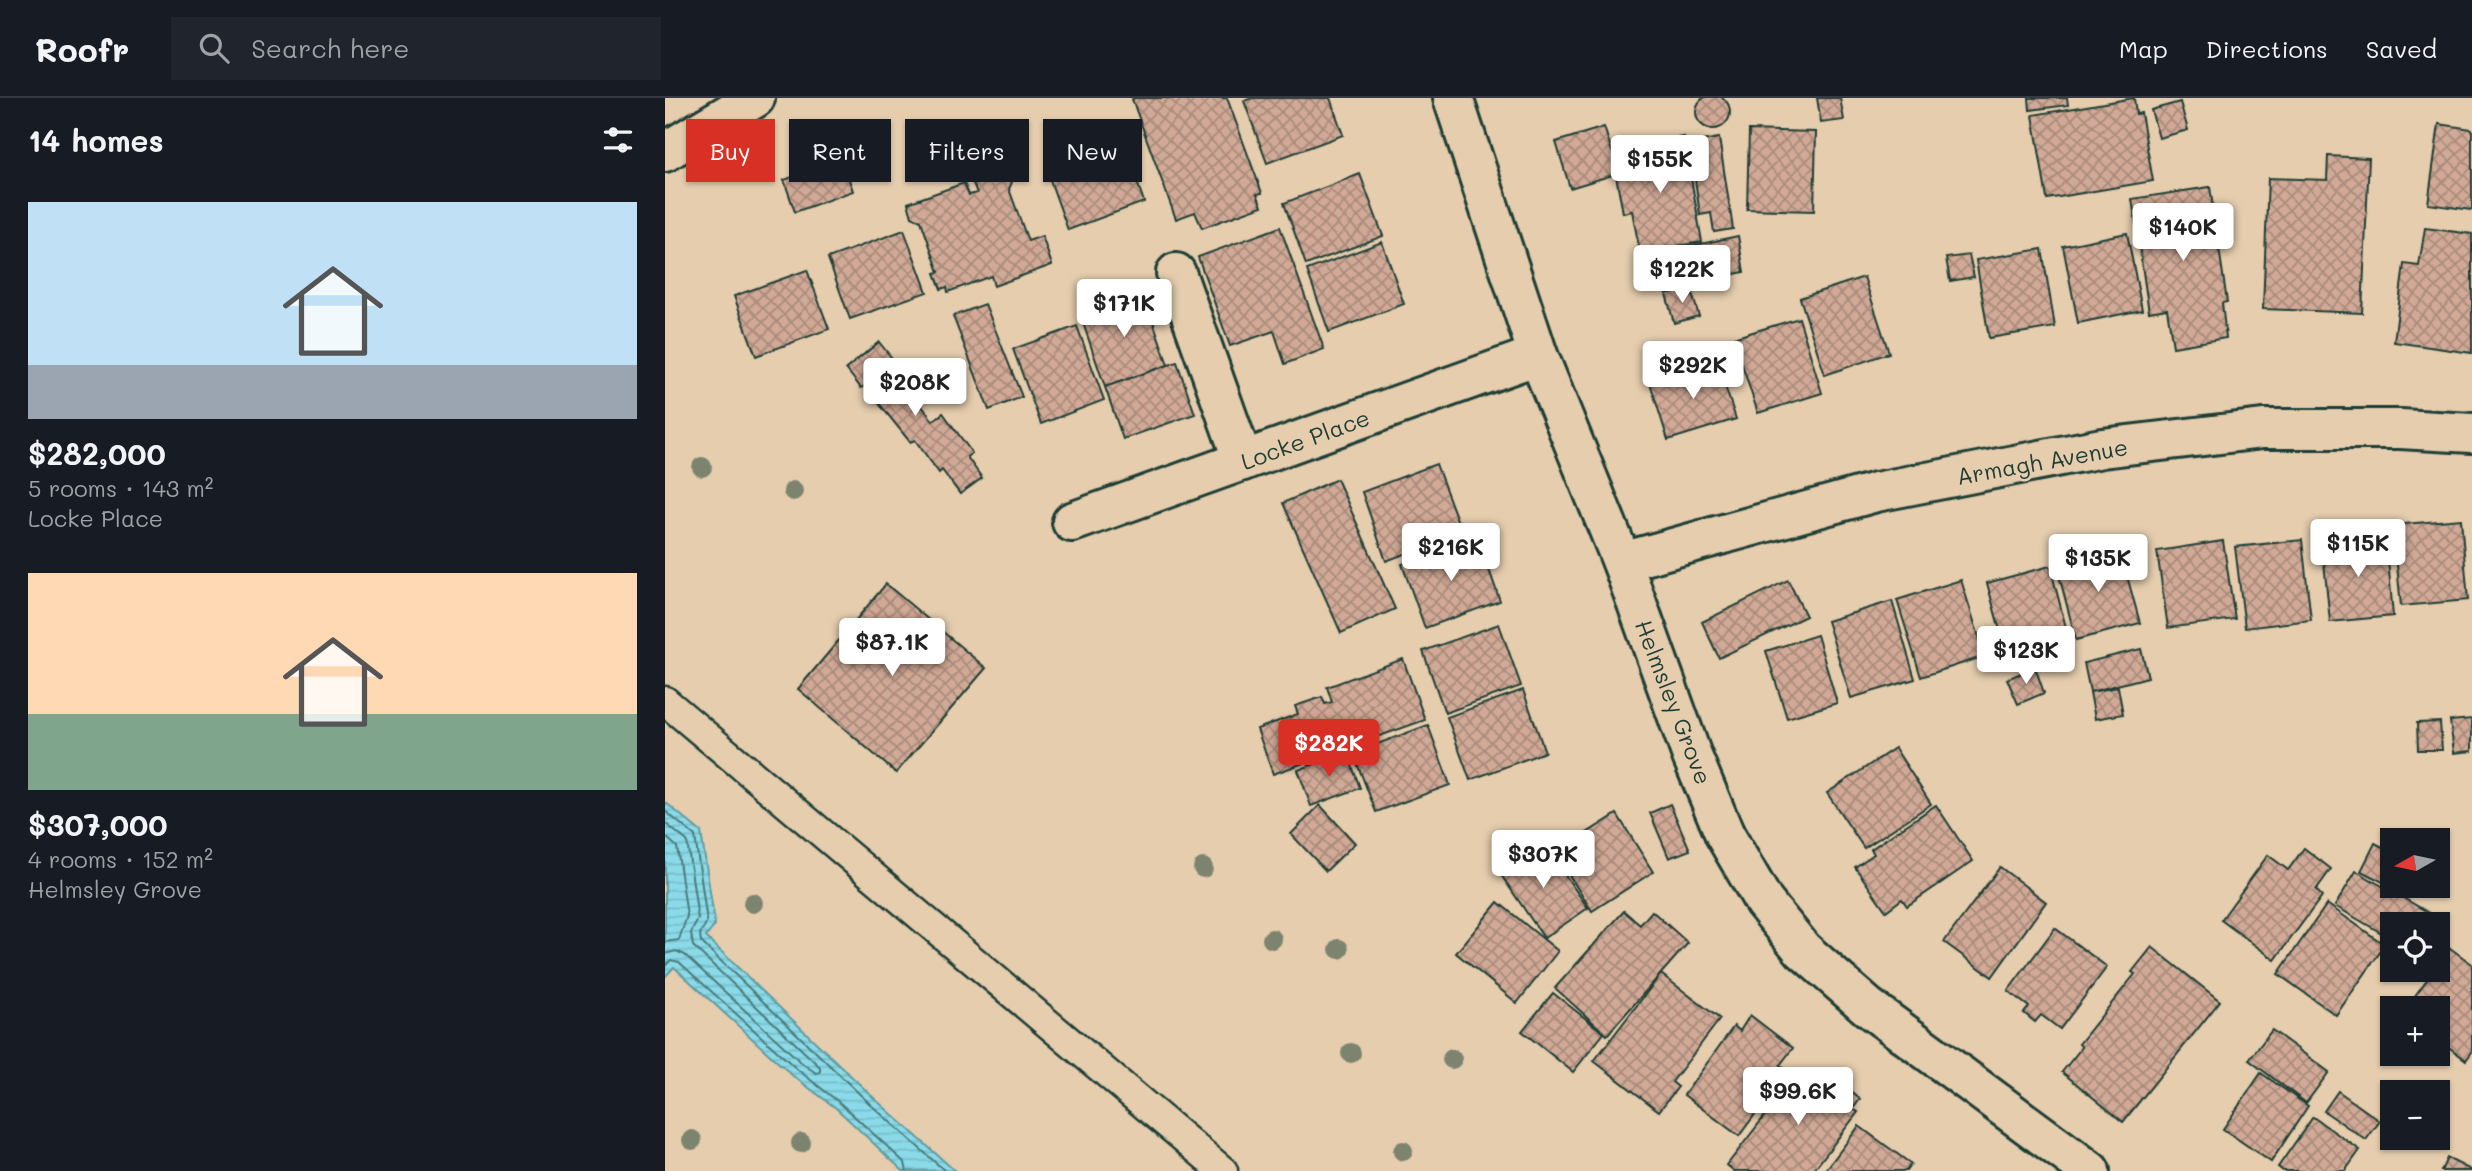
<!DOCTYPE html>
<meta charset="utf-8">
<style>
body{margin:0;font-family:Mali,sans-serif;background:#20242c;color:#f1f3f6;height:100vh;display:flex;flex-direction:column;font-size:26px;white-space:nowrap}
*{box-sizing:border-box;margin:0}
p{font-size:23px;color:#9ea1a6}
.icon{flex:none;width:38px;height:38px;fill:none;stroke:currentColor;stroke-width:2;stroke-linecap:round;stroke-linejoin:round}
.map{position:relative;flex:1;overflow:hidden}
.side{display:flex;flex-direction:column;background:#171b24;width:665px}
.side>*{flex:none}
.banner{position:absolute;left:21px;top:21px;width:665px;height:63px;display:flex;gap:14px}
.needle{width:46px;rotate:261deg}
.buttons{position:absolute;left:1715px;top:730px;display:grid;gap:14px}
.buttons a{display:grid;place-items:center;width:70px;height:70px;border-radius:0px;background:#171b24;box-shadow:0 2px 5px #0004;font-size:35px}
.price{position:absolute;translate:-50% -60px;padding:0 16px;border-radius:7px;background:#fff;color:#222;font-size:23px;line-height:46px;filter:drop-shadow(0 2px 4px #0008)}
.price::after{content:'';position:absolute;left:50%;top:42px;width:21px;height:16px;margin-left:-10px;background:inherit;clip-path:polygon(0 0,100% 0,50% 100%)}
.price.active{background:#d93025;color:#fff}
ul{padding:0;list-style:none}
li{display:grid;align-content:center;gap:14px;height:371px;padding:0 28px}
li span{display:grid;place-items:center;height:217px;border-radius:0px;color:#555}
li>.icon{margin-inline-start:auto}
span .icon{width:126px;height:126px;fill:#fffc;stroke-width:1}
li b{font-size:30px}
h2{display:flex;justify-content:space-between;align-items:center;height:84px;padding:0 28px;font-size:30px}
.pill{padding:0 24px;border-radius:0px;background:#171b24;box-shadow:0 2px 5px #0004;font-size:24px;line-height:63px}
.pill.active{background:#d93025;color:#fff}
header{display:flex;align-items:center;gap:42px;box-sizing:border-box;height:98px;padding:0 35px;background:#171b24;border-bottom:2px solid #363941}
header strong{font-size:33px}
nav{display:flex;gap:38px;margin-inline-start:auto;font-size:24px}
.search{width:490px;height:63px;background:#20242c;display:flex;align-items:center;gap:18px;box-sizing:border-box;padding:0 24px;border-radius:0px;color:#9ea1a6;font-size:26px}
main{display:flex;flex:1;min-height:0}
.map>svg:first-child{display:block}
</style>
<header>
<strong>Roofr</strong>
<div class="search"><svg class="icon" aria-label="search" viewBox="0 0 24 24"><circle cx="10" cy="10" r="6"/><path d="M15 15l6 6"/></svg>Search here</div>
<nav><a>Map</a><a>Directions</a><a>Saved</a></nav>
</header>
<main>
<section class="side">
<h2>14 homes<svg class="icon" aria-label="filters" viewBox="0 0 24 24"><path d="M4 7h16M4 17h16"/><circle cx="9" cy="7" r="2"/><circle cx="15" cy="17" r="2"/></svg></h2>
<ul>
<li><span style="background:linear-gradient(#bfe0f5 75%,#9aa5b1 0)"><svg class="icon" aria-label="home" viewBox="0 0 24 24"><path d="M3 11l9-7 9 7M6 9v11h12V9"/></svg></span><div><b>$282,000</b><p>5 rooms · 143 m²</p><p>Locke Place</p></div></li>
<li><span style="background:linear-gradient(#ffd9b3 65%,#7fa58c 0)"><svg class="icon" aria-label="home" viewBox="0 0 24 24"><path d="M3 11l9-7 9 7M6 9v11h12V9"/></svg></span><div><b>$307,000</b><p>4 rooms · 152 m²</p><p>Helmsley Grove</p></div></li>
</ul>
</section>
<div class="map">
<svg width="1807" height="1073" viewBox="0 0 1807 1073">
<defs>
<pattern id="water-rules" width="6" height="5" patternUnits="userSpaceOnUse" patternTransform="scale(1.75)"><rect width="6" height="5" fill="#8bdae9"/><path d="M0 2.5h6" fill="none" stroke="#78bcc8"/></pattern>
<pattern id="building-cross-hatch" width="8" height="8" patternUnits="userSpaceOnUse" patternTransform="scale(1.75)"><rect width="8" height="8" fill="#d1a996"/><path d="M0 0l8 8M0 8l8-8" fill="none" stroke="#a98b7b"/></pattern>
</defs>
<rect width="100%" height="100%" fill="#e5cdae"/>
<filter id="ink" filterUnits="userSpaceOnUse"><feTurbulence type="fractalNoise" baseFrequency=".0143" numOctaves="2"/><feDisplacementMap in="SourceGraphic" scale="14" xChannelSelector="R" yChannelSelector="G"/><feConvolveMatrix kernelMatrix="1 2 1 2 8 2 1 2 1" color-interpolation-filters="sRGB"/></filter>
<g filter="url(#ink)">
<!-- water -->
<path fill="url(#water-rules)" stroke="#609ba1" stroke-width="2" d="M 0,704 L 36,734 L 50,827 L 41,839 L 210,1001 L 290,1073 L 238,1073 L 171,1010 L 128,978 L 9,869 L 0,879 Z"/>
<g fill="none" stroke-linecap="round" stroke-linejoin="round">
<!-- shore -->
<g stroke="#4a7c7c" stroke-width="2">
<path d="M 0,713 L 30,738 L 42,824 L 35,836 L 36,844 L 205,1006 L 280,1073"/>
<path d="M 0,725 L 22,743 L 33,821 L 26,835 L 28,848 L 155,969 L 155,974 L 151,975 L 138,966 L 20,857 L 11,853 L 0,856"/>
<path d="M 0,738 L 12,749 L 22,818 L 14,842 L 0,844"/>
<path d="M 0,868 L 6,862 L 14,864 L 133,972 L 175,1005 L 240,1065 L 242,1073"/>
</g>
</g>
<!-- building -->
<g fill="url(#building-cross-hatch)" stroke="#1f3d34" stroke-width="2">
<circle cx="1048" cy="14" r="17"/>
<path d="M 470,0 L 562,0 L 597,95 L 592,96 L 597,108 L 537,130 L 530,114 L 511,121 L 467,1 Z"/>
<path d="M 587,0 L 665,0 L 678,37 L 602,65 L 579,3 Z"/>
<path d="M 1152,0 L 1175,0 L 1179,22 L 1156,25 Z"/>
<path d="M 1364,0 L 1402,0 L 1403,7 L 1365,12 Z"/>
<path d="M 1469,0 L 1471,16 L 1476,15 L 1488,83 L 1382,101 L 1368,17 Z"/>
<path d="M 1515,4 L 1523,32 L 1494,40 L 1486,12 Z"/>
<path d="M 1774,26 L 1807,31 L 1807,112 L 1763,106 Z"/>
<path d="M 939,29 L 954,75 L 905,90 L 891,44 Z"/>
<path d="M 1084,32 L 1151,34 L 1149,113 L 1082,111 Z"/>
<path d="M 1019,39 L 1037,144 L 975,154 L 967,113 L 958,115 L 951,78 L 963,77 L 958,49 Z"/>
<path d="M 1054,40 L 1068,131 L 1049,134 L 1046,115 L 1035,117 L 1025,45 Z"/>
<path d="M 458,43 L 479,104 L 403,132 L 381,71 Z"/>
<path d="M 1663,58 L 1704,60 L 1697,215 L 1598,211 L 1603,80 L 1662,82 Z"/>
<path d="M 177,61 L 188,93 L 130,114 L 119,82 Z"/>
<path d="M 342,69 L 347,84 L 344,91 L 363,143 L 377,138 L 387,167 L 329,188 L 326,178 L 283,194 L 282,189 L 276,191 L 270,175 L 274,174 L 256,123 L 247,119 L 243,105 L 299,85 L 304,97 L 312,95 L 307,83 Z"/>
<path d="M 695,76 L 718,138 L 641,167 L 619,105 Z"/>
<path d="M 1545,89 L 1562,204 L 1557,205 L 1561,240 L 1508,249 L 1502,211 L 1484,214 L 1467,101 Z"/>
<path d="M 615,129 L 659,251 L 620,266 L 609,233 L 565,248 L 533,159 Z"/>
<path d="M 1760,130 L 1807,136 L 1807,255 L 1729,244 L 1739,166 L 1754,168 Z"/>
<path d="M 239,132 L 262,194 L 185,221 L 163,160 Z"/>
<path d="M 1462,135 L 1477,212 L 1413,225 L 1398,148 Z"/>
<path d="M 1073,138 L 1079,174 L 988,193 L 980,158 Z"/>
<path d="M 717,144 L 739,206 L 664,234 L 642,172 Z"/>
<path d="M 1377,151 L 1390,229 L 1324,240 L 1311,162 Z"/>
<path d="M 1304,157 L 1309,179 L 1285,183 L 1281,160 Z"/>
<path d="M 142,172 L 164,231 L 91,258 L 69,198 Z"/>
<path d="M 1199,179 L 1224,255 L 1160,277 L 1135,200 Z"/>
<path d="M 1025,189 L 1034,218 L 1009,225 L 1001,196 Z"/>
<path d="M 478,194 L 503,267 L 440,289 L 415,216 Z"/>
<path d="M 320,206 L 357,299 L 324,312 L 288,218 Z"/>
<path d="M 1134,220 L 1157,295 L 1093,315 L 1068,240 Z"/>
<path d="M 412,228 L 439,302 L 376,326 L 348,251 Z"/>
<path d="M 214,244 L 234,269 L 231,273 L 268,323 L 278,315 L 307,355 L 302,359 L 317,380 L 295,396 L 277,372 L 274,375 L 250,342 L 245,344 L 200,288 L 196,290 L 181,271 Z"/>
<path d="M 512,264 L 530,316 L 458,341 L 440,289 Z"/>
<path d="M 1052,264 L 1071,321 L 1003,342 L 985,285 Z"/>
<path d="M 771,366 L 797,435 L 721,463 L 697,394 Z"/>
<path d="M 672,381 L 730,511 L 676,535 L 618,405 Z"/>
<path d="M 1796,421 L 1803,502 L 1736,508 L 1728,427 Z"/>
<path d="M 1721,438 L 1728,518 L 1665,524 L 1657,444 Z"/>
<path d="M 813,440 L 835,503 L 760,530 L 737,466 Z"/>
<path d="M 1637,442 L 1646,522 L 1580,530 L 1570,449 Z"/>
<path d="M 1558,443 L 1570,521 L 1503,530 L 1492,453 Z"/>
<path d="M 1454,449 L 1475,525 L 1411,542 L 1391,466 Z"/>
<path d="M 1385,468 L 1405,545 L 1343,562 L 1322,485 Z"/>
<path d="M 1123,482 L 1141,518 L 1054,560 L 1037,524 Z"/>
<path d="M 1296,482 L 1320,558 L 1256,579 L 1232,502 Z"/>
<path d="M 221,486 L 321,570 L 231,675 L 133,591 Z"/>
<path d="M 1227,503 L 1250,581 L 1186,600 L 1162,523 Z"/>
<path d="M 834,526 L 856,588 L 780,615 L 758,553 Z"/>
<path d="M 1152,537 L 1172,605 L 1122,620 L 1101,553 Z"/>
<path d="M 1476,551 L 1483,579 L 1425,594 L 1419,565 Z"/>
<path d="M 738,561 L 760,622 L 608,676 L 592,631 L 633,616 L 630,608 L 657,599 L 660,606 L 667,604 L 662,589 Z"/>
<path d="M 1370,569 L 1379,595 L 1353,606 L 1342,581 Z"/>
<path d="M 1453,589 L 1458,616 L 1430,621 L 1425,594 Z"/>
<path d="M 858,592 L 880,654 L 805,682 L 782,619 Z"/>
<path d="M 1807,621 L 1807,653 L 1789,655 L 1785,623 Z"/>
<path d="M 1775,624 L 1777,652 L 1753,652 L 1752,625 Z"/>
<path d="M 763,627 L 785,687 L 711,714 L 688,655 Z"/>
<path d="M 1230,650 L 1266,706 L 1199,750 L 1162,695 Z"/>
<path d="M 682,654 L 695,690 L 646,708 L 633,672 Z"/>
<path d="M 1005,706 L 1025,752 L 1004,760 L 985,715 Z"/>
<path d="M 655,707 L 690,745 L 661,773 L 626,736 Z"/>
<path d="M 1271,707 L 1308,763 L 1242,808 L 1237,801 L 1221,813 L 1190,769 L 1209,756 L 1206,751 Z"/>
<path d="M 952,716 L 988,774 L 927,813 L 890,755 Z"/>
<path d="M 877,744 L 923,810 L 879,840 L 834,774 Z"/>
<path d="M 1710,745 L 1727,754 L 1727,788 L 1741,788 L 1738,794 L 1696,773 Z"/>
<path d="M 1639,750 L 1666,771 L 1651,792 L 1657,798 L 1610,862 L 1556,822 L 1603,757 L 1623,772 Z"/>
<path d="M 1335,769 L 1381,804 L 1327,879 L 1279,844 Z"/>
<path d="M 1691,773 L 1773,820 L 1770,826 L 1727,826 L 1727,841 L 1670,808 Z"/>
<path d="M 833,804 L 893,853 L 852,905 L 791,855 Z"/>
<path d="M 1662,806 L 1720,847 L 1671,917 L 1613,876 Z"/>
<path d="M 959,813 L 975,827 L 987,813 L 1023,845 L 942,937 L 890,890 Z"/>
<path d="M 1390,830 L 1442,869 L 1395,931 L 1376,917 L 1370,924 L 1359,915 L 1364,909 L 1343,893 Z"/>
<path d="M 1487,849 L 1555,903 L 1458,1024 L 1397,974 L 1417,949 L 1414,946 L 1470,876 L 1467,874 Z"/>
<path d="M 1785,850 L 1807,866 L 1807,954 L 1801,962 L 1773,941 L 1773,910 L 1741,910 L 1769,872 L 1773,872 L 1773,866 Z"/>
<path d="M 996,876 L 1055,921 L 1007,984 L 1013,989 L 994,1013 L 929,963 Z"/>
<path d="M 888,895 L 939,935 L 908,974 L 857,933 Z"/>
<path d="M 1085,917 L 1128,950 L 1115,967 L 1122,973 L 1074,1038 L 1019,997 L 1069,928 L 1075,933 Z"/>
<path d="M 1607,932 L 1664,974 L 1641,1005 L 1584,962 Z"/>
<path d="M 1135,972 L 1155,987 L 1163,976 L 1195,1001 L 1188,1011 L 1193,1014 L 1148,1073 L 1069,1073 L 1062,1067 Z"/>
<path d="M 1596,975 L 1643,1008 L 1606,1064 L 1558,1031 Z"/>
<path d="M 1673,993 L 1715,1023 L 1701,1042 L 1659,1013 Z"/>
<path d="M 1648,1019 L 1695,1052 L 1680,1073 L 1618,1073 L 1613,1069 Z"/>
<path d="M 1194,1028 L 1246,1066 L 1241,1073 L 1160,1073 Z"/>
<path d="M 1782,1060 L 1806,1072 L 1806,1073 L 1776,1073 Z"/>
</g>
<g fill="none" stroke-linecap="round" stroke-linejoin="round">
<defs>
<path id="lane" d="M 0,603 L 558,1073"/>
<g id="street">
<path d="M 788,0 L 873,257 L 957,464 L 1027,658 L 1060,737 L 1099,804 L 1138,852 L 1203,909 L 1425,1073"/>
<path d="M 511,175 L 578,363"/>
<path d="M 407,424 L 873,257"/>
<path d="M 957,464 L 1211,394 L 1437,350 L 1598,331 L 1735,331 L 1807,335"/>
</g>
<path id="secondary" d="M 0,54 L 90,0"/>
</defs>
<!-- lane casing -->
<use href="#lane" stroke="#1f3d34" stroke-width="33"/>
<!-- street casing -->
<use href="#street" stroke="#1f3d34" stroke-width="44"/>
<!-- secondary casing -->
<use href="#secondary" stroke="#1f3d34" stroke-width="44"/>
<!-- lane -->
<use href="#lane" stroke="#e5cdae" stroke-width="28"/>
<!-- street -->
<use href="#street" stroke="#e5cdae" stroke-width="38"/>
<!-- secondary -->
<use href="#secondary" stroke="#e5cdae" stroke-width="38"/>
</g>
<!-- trees -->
<g fill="#7c836e">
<circle cx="37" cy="369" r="10"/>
<circle cx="128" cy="393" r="10"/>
<circle cx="538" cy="770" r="10"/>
<circle cx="88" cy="805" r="10"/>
<circle cx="607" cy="841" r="10"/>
<circle cx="674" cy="851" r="10"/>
<circle cx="686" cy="955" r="10"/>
<circle cx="787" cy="961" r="10"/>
<circle cx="27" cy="1042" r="10"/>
<circle cx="136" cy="1045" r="10"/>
<circle cx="738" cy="1053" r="10"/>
</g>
</g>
<g text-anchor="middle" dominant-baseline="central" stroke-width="5" stroke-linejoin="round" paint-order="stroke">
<!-- street labels -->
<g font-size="23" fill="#1f3d34" stroke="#e5cdae">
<text transform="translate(640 341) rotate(-20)">Locke Place</text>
<text transform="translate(1377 363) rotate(-10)">Armagh Avenue</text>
<text transform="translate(1009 604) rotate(69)">Helmsley Grove</text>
</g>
</g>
</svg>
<div class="buttons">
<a><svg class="needle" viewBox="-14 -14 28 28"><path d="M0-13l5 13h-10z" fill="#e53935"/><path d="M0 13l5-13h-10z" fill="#9ea1a6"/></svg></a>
<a><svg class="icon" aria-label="locate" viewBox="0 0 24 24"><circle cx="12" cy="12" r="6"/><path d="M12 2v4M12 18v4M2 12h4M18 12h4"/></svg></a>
<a>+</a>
<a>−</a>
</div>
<b class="price" style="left:995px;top:97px">$155K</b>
<b class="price" style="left:1518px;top:165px">$140K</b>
<b class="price" style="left:1017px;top:207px">$122K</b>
<b class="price" style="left:459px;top:241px">$171K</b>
<b class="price" style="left:1028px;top:303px">$292K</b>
<b class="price" style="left:250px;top:320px">$208K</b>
<b class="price" style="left:1693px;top:481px">$115K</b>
<b class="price" style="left:786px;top:485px">$216K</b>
<b class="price" style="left:1433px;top:496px">$135K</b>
<b class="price" style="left:227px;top:580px">$87.1K</b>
<b class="price" style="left:1361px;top:588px">$123K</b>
<b class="price active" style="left:664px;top:681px">$282K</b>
<b class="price" style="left:878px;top:792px">$307K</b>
<b class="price" style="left:1133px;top:1029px">$99.6K</b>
<div class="banner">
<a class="pill active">Buy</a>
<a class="pill">Rent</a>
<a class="pill">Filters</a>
<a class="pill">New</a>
</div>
</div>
</main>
